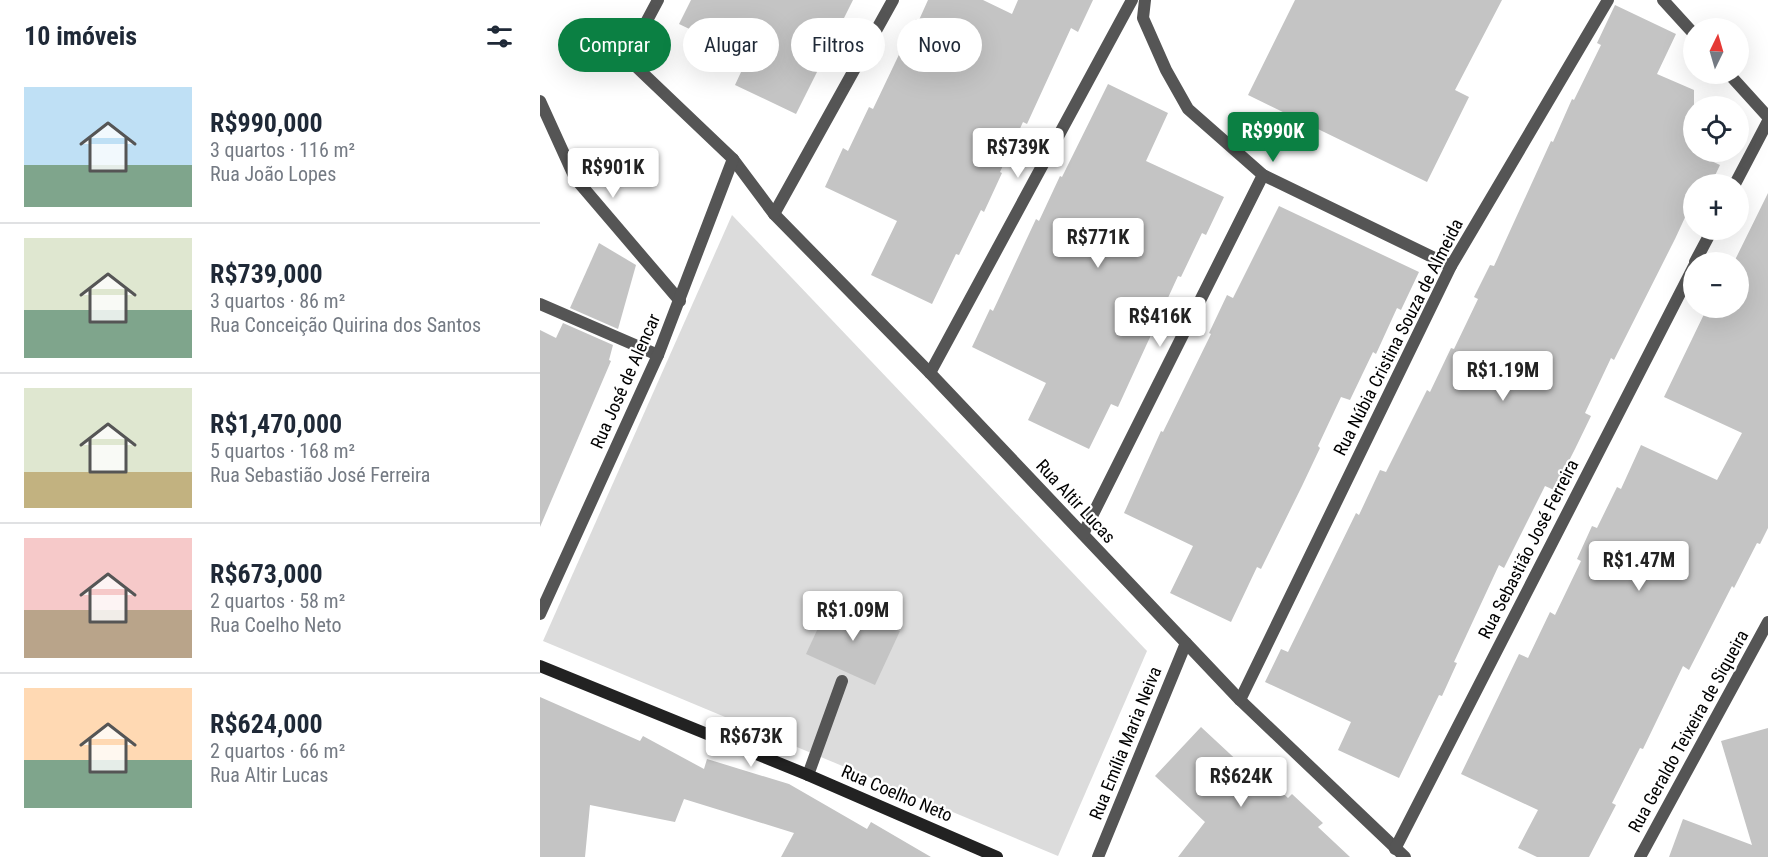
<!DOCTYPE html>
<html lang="pt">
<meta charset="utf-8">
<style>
body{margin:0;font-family:"Roboto Condensed",sans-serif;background:#f2f2f3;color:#1f2937;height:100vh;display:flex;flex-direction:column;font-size:22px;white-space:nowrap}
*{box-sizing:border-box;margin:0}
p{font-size:20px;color:#747a83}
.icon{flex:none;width:33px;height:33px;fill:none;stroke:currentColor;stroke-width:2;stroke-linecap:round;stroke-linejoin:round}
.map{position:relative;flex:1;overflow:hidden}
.sheet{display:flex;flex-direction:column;background:#fff;width:540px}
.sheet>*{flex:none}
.top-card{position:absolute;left:18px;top:18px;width:570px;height:54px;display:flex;gap:12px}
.needle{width:39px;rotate:5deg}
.buttons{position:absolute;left:1143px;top:18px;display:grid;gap:12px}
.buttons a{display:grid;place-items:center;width:66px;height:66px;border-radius:50%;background:#fff;box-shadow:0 6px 24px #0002;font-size:30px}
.price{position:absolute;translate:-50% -51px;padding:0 14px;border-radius:6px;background:#fff;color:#222;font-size:20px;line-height:39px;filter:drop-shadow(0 2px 3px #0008)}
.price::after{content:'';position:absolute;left:50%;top:36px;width:18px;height:14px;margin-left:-9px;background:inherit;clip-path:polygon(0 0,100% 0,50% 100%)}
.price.selected{background:#0b8043;color:#fff}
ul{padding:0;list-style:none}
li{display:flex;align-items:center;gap:18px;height:150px;padding:0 24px}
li+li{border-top:2px solid #e0e1e3}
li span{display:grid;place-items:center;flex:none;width:168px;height:120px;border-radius:0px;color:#555}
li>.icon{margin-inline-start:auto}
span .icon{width:72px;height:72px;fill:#fffc;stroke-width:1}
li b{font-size:26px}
h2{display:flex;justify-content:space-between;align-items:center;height:72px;padding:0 24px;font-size:26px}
.tag{padding:0 21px;border-radius:27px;background:#fff;box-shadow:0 6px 24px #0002;font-size:21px;line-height:54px}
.tag.selected{background:#0b8043;color:#fff}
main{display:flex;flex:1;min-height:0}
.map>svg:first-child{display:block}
</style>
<main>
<section class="sheet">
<h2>10 imóveis<svg class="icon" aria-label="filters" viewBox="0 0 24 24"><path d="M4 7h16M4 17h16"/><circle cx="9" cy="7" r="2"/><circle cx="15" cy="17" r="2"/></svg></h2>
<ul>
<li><span style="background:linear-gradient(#bfe0f5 65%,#7fa58c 0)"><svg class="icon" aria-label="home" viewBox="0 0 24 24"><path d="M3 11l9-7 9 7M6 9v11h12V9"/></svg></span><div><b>R$990,000</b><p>3 quartos · 116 m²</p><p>Rua João Lopes</p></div></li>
<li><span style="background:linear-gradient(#dfe7d0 60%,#7fa58c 0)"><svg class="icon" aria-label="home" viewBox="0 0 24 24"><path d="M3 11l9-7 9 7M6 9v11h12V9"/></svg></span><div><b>R$739,000</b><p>3 quartos · 86 m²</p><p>Rua Conceição Quirina dos Santos</p></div></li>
<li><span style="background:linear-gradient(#dfe7d0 70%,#c2b280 0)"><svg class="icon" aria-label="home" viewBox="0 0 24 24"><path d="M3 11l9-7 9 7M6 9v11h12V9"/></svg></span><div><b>R$1,470,000</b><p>5 quartos · 168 m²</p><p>Rua Sebastião José Ferreira</p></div></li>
<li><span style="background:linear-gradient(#f6c9c9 60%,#b9a48a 0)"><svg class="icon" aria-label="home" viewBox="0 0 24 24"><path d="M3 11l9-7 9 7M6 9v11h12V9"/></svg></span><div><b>R$673,000</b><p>2 quartos · 58 m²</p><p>Rua Coelho Neto</p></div></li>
<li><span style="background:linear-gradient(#ffd9b3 60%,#7fa58c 0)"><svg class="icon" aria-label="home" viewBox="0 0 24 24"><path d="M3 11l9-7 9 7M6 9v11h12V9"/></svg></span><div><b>R$624,000</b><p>2 quartos · 66 m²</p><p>Rua Altir Lucas</p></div></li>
</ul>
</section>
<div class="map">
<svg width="1228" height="857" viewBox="0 0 1228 857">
<rect width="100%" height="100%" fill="#fff"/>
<!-- green -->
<path fill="#dcdcdc" d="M 192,215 L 607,651 L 518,856 L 3,641 Z"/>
<!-- building -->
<g fill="#c4c4c4">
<path d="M 151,0 L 313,0 L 256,114 L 195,85 L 208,57 L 139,24 Z"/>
<path d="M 388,0 L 443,0 L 472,14 L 478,0 L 553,0 L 538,32 L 531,28 L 487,124 L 483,122 L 460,172 L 462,173 L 444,212 L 441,210 L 419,255 L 416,254 L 392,304 L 331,275 L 357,221 L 285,187 L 303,148 L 308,151 L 329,107 L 333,109 L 376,19 L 379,20 Z"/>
<path d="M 755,0 L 962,0 L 915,90 L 929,97 L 887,182 L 708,95 Z"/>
<path d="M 1075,5 L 1136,34 L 1117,74 L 1154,90 L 1154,153 L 1180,165 L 1171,184 L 1154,184 L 1154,198 L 1135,239 L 1074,360 L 1071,358 L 1045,413 L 1051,416 L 1035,449 L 1014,490 L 1005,486 L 964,568 L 959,565 L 914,662 L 917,663 L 902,696 L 899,695 L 859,778 L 798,750 L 811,722 L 725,682 L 741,649 L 748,652 L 816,513 L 819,515 L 840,470 L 846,472 L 887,390 L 890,392 L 911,348 L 914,349 L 938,299 L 934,297 L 950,265 L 954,266 L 1011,141 L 1013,142 L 1032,99 L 1034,100 L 1061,45 L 1057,43 Z"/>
<path d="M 568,84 L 628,113 L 606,161 L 684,197 L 666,235 L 662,233 L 641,277 L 638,276 L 578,407 L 571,404 L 549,449 L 488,420 L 506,383 L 432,347 L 450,309 L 453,311 L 496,219 L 499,221 L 520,176 L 522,177 Z"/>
<path d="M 1228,193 L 1228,528 L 1220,544 L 1217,543 L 1194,588 L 1192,586 L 1149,670 L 1143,666 L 1103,749 L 1100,748 L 1072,803 L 1076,805 L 1049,857 L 997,857 L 978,848 L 998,810 L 921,774 L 979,654 L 988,658 L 1010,612 L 1015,615 L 1041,561 L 1037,559 L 1052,526 L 1057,528 L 1077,487 L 1081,489 L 1101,445 L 1177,480 L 1202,433 L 1124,397 L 1167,308 L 1198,308 L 1198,262 L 1194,262 Z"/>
<path d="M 739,206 L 879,272 L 861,310 L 857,308 L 836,354 L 833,352 L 810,400 L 801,397 L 778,446 L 780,448 L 762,486 L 721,569 L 717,567 L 691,622 L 630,593 L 653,546 L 584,513 L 621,431 L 623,432 L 671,334 L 669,333 L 687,295 L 693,298 Z"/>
<path d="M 59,243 L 96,265 L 78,329 L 30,308 Z"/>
<path d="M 23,323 L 73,345 L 69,360 L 71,361 L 0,527 L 0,330 L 16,338 Z"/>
<path d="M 291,600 L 360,631 L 335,685 L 266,654 Z"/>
<path d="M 0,697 L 100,741 L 103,736 L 164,769 L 167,759 L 249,784 L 327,829 L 331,822 L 391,857 L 241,857 L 254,833 L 144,799 L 135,822 L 50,805 L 45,857 L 0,857 Z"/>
<path d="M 661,727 L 703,766 L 708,761 L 748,798 L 752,794 L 783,823 L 778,827 L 810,857 L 638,857 L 665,822 L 615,776 Z"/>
<path d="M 1228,728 L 1228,857 L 1129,857 L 1143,819 L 1212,845 L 1181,741 Z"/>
</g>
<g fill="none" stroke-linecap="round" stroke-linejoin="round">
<!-- lane -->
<path stroke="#555" stroke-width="12" d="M 268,775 L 302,681"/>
<!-- street -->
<g stroke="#555" stroke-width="12">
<path d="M 118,0 L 87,58 L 193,159 L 234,214 L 390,373 L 700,700 L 865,857"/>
<path d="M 605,0 L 603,18 L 626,70 L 648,109 L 723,175 L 911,266"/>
<path d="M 1123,0 L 1154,34"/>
<path d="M 1189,74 L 1228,117"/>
<path d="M 0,101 L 35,178 L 140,301"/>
<path d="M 1195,184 L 1228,121"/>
<path d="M 234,214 L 353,0"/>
<path d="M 1155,262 L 1172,230"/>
<path d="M 0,304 L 118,355"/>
<path d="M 390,373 L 592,0"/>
<path d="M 543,534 L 723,175"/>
<path d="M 0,614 L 118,355 L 193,159"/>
<path d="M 700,700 L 911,266 L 1068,0"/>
<path d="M 855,849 L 1154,266"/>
<path d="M 558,857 L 646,643"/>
<path d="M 1100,857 L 1228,622"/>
</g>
<!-- secondary -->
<path stroke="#222" stroke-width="12" d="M 0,666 L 268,775 L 457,857"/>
</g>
<g text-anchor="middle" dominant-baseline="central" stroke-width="4.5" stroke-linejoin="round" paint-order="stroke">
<!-- street labels -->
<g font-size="18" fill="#000" stroke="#fff">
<text transform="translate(858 337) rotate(-63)">Rua Núbia Cristina Souza de Almeida</text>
<text transform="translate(85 381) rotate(-66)">Rua José de Alencar</text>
<text transform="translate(536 501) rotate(47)">Rua Altir Lucas</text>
<text transform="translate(988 549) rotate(-63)">Rua Sebastião José Ferreira</text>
<text transform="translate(1148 731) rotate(-61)">Rua Geraldo Teixeira de Siqueira</text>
<text transform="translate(585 743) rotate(-68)">Rua Emília Maria Neiva</text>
<text transform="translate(357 793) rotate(23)">Rua Coelho Neto</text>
</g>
</g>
</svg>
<div class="buttons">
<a><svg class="needle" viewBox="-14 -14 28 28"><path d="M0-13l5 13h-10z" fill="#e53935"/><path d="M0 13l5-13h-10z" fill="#747a83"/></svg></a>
<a><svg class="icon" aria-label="locate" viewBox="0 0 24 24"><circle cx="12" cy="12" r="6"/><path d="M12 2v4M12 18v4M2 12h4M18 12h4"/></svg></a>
<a>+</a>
<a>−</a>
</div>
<b class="price selected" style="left:733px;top:163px">R$990K</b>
<b class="price" style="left:478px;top:179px">R$739K</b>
<b class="price" style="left:73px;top:199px">R$901K</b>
<b class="price" style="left:558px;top:269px">R$771K</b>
<b class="price" style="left:620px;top:348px">R$416K</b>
<b class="price" style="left:963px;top:402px">R$1.19M</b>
<b class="price" style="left:1099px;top:592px">R$1.47M</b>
<b class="price" style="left:313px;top:642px">R$1.09M</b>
<b class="price" style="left:211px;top:768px">R$673K</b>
<b class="price" style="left:701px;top:808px">R$624K</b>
<div class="top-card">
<a class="tag selected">Comprar</a>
<a class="tag">Alugar</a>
<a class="tag">Filtros</a>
<a class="tag">Novo</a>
</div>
</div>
</main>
